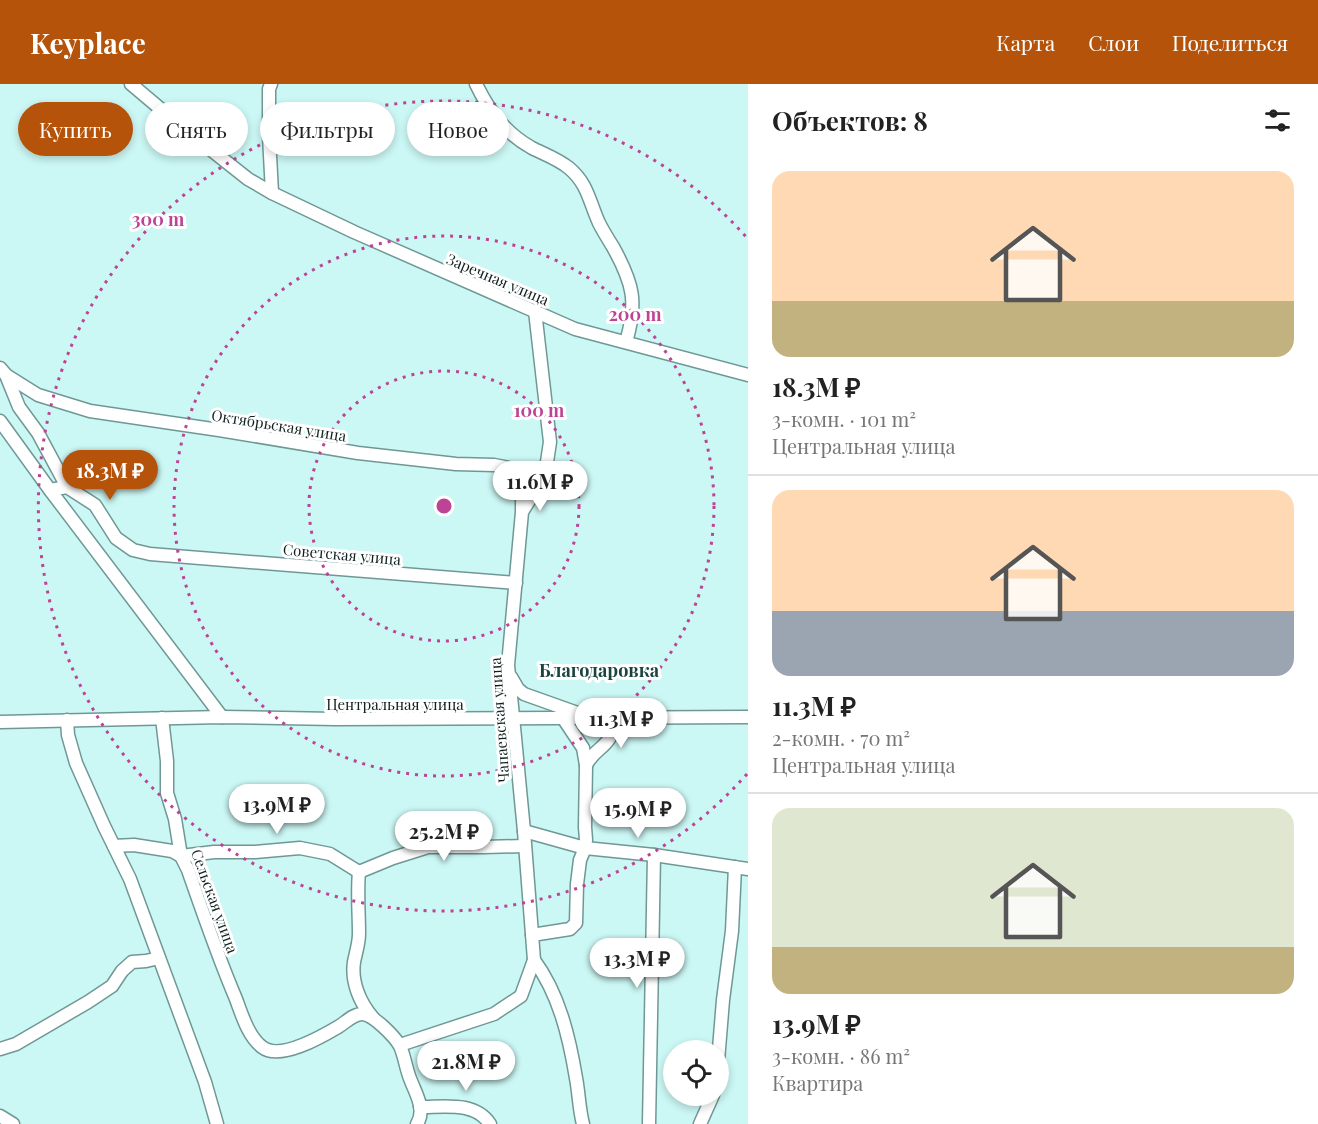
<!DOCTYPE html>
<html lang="ru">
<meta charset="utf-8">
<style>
body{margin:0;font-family:"Playfair Display",serif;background:#f2f2f2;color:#222;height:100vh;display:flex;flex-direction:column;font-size:22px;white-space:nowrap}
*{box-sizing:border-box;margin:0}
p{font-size:20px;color:#767676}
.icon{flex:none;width:33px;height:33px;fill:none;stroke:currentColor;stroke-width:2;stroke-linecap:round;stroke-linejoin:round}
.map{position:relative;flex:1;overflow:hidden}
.sheet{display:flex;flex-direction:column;background:#fff;width:570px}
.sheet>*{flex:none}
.top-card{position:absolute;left:18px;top:18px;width:570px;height:54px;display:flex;gap:12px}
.tools{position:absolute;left:663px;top:956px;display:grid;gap:12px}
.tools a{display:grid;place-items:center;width:66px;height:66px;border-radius:50%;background:#fff;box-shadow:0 3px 9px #0003;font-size:30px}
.price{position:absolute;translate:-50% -51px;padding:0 14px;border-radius:21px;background:#fff;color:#222;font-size:20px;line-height:39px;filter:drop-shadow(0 2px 3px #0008)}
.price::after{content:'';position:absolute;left:50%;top:36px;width:18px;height:14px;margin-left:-9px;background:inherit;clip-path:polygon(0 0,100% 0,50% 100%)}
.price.selected{background:#b45309;color:#fff}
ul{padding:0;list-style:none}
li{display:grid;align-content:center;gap:12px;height:318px;padding:0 24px}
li+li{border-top:2px solid #e0e0e0}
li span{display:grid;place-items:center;height:186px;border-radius:18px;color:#555}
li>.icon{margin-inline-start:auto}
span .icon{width:108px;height:108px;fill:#fffc;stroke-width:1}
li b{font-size:26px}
h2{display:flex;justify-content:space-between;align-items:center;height:72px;padding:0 24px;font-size:26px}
.chip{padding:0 21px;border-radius:27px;background:#fff;box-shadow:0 3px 9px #0003;font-size:21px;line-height:54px}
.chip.selected{background:#b45309;color:#fff}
header{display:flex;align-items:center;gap:36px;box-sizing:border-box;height:84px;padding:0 30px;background:#b45309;color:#fff}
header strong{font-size:28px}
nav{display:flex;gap:33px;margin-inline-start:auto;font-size:21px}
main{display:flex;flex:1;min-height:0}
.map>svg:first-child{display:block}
</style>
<header>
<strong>Keyplace</strong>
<nav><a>Карта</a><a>Слои</a><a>Поделиться</a></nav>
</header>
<main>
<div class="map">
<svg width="748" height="1040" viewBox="0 0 748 1040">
<rect width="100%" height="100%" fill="#cbf7f4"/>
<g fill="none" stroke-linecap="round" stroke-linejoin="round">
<defs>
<g id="minor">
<path d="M 131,0 L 176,38 L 248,95 L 272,109 L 354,148 L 575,245 L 748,291"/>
<path d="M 271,0 L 269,5 L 269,52 L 272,109"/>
<path d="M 476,0 C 489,27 505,49 532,64 C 544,70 558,75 569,84 C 588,100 589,117 599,139 C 603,147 608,155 613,163 C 633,199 638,218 626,258"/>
<path d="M 535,227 L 550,358 L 545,391 L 522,428 L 508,581 L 524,747 L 534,876 C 559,910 569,952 576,994 C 579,1010 579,1025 583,1040"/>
<path d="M 0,284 L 6,291 L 19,323 L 38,349 L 67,403"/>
<path d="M 6,291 L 38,311 L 90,327 L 219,346 L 358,369 L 456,380 L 494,381 L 509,384 L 517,394 L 522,411 L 522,425"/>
<path d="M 0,337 L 50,406 L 222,633"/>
<path d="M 50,406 L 67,403 L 95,421 L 116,454 L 133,466 L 150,470 L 516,499"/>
<path d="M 511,593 L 518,605 L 524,610 L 583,631"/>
<path d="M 162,634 L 167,677 L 167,709 L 175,735 L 181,772 L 188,786 C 203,829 218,873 236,915 C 242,931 248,952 262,963 C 280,977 321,953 338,943 C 345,939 353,930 362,930 C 373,930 395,953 400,962 C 405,973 406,986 411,997 C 416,1010 426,1026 417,1040"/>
<path d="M 67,636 L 68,651 L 76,679 L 104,742 L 130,795 L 205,998 L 217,1040"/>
<path d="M 0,638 L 222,633 L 335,635 L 748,633"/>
<path d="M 586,681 C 597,660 613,665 614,634"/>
<path d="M 524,747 L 585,764 L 654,771 L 748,785"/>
<path d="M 114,762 L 134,761 L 172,767 L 181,772 L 214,768 L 255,768 L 300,764 L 330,770 L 359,788"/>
<path d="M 359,788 L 393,774 L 428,763 L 484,763 L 524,762"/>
<path d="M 359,788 C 357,809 359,829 359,850 C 359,859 356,868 354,878 C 351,898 360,919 373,934"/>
<path d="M 532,851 L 570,845 L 576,839 L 577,800 L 580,776 L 585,764 L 586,756 L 585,743 L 586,681 L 583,664 L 563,634"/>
<path d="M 400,961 L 494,930 L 521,912 L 534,876"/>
<path d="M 0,965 L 16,960 L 88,918 L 112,902 L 122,887 L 132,878 L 146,877 L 159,874"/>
<path d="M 718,977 L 723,916 L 732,847 L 735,783"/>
<path d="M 420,1023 C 444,1023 475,1017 490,1040"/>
<path d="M 0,1032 L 13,1040"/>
<path d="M 649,1040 L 654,771"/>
<path d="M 700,1040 L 713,1011"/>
</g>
</defs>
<!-- minor casing -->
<use href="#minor" stroke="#6f9895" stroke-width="15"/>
<!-- minor -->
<use href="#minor" stroke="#fff" stroke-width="12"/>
</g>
<!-- distance rings -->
<g fill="none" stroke="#bd4396" stroke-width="3" stroke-dasharray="3 6">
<circle cx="444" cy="422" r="135"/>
<circle cx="444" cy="422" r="270"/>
<path d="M747 690A405 405 0 1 1 747 154"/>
</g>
<g text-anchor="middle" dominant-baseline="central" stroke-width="6" stroke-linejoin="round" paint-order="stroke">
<!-- street labels -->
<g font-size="15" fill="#0f201f" stroke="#fff">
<text transform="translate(498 195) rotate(23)">Заречная улица</text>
<text transform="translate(279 341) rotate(9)">Октябрьская улица</text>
<text transform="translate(342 470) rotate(5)">Советская улица</text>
<text x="395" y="620">Центральная улица</text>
<text transform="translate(499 636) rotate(-94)">Чапаевская улица</text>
<text transform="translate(215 817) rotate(70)">Сельская улица</text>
</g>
<!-- quarter labels -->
<g font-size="18" font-weight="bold" fill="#1b4441" stroke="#fff">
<text x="599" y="586">Благодаровка</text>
</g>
</g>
<circle cx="444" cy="422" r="9" fill="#bd4396" stroke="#fff" stroke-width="3"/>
<g font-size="18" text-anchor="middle" font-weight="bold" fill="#bd4396" stroke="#fff" stroke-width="6" stroke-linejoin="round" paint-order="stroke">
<text x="158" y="142">300 m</text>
<text x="635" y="237">200 m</text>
<text x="539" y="333">100 m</text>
</g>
</svg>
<div class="tools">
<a><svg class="icon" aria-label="locate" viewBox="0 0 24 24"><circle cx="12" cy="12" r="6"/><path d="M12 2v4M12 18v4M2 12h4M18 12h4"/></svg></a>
</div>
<b class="price selected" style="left:110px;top:417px">18.3M ₽</b>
<b class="price" style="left:540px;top:428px">11.6M ₽</b>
<b class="price" style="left:621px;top:665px">11.3M ₽</b>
<b class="price" style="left:277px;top:751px">13.9M ₽</b>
<b class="price" style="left:638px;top:755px">15.9M ₽</b>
<b class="price" style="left:444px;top:778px">25.2M ₽</b>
<b class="price" style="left:637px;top:905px">13.3M ₽</b>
<b class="price" style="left:466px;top:1008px">21.8M ₽</b>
<div class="top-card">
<a class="chip selected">Купить</a>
<a class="chip">Снять</a>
<a class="chip">Фильтры</a>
<a class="chip">Новое</a>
</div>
</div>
<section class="sheet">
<h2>Объектов: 8<svg class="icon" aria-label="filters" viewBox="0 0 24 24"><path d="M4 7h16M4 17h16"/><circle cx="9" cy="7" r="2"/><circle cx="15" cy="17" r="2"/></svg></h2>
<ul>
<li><span style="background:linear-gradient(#ffd9b3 70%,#c2b280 0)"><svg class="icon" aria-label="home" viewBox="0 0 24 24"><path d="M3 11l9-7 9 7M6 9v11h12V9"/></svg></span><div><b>18.3M ₽</b><p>3-комн. · 101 m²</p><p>Центральная улица</p></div></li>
<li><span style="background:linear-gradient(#ffd9b3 65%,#9aa5b1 0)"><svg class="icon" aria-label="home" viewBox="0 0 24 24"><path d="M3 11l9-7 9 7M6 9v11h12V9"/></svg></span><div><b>11.3M ₽</b><p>2-комн. · 70 m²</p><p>Центральная улица</p></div></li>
<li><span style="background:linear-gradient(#dfe7d0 75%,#c2b280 0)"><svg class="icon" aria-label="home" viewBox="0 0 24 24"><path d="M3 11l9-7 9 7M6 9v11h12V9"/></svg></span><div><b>13.9M ₽</b><p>3-комн. · 86 m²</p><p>Квартира</p></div></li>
</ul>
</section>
</main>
